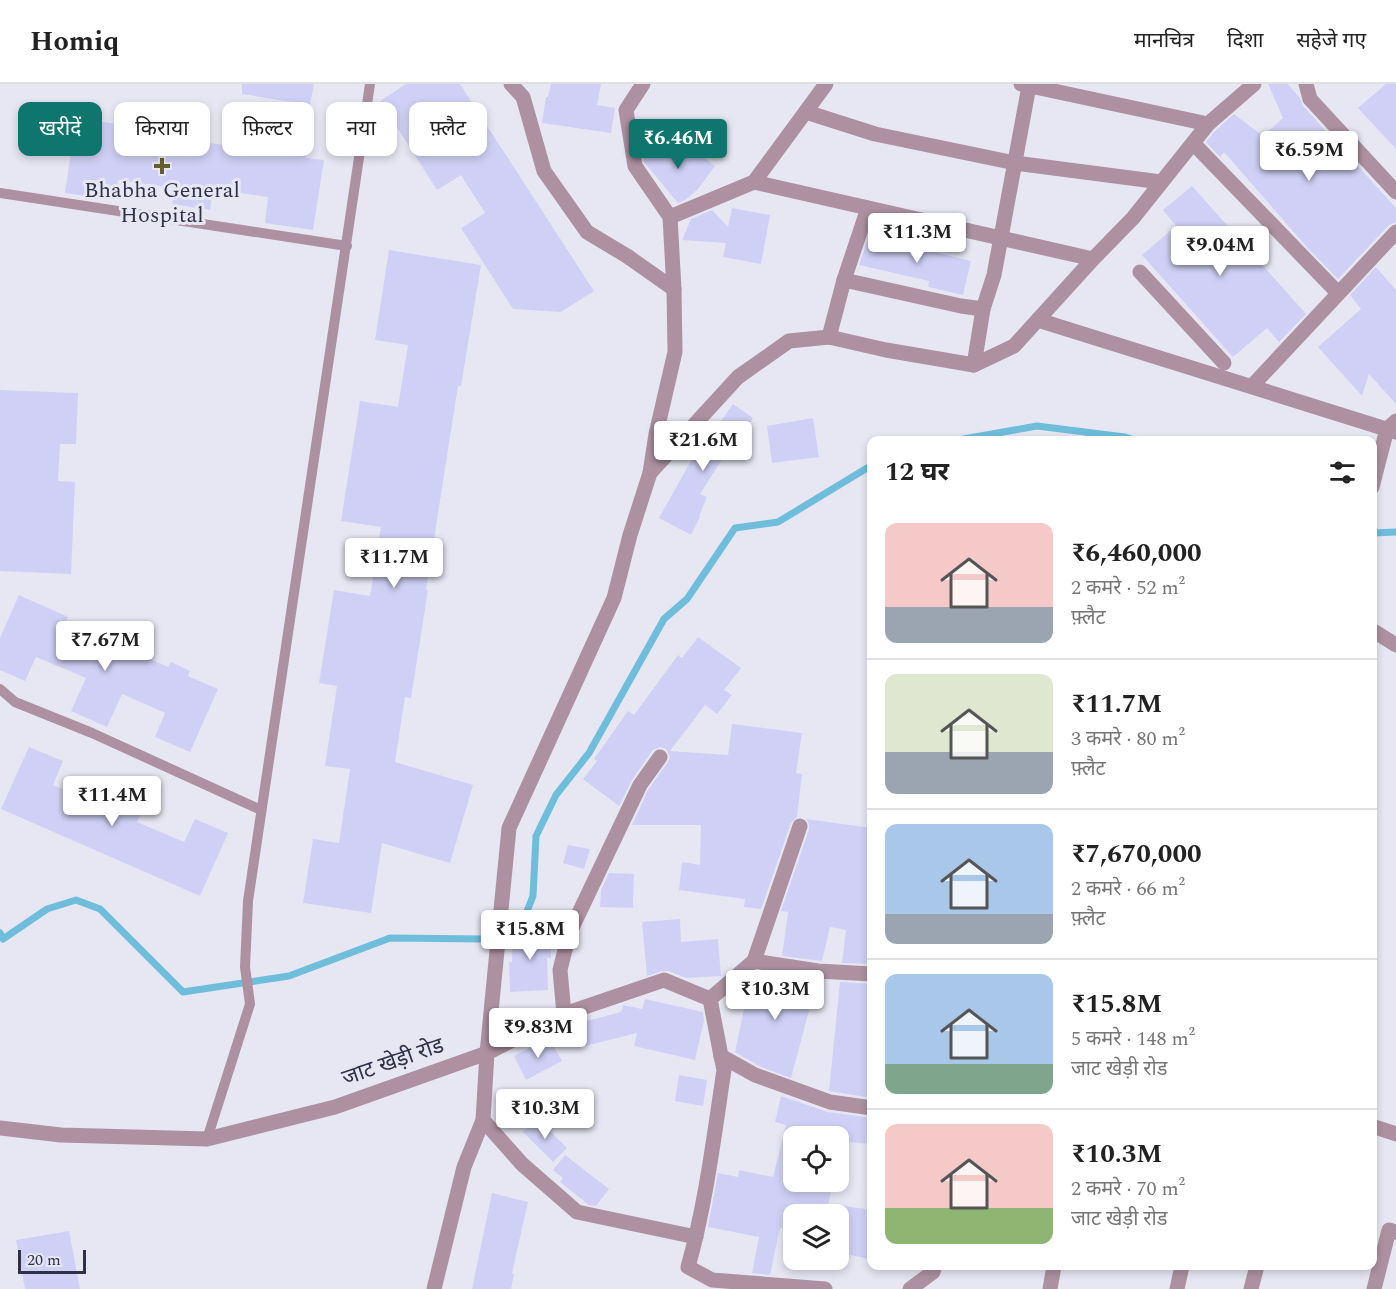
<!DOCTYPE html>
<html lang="hi">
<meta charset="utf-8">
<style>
body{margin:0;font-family:Spectral,"Noto Sans Devanagari",serif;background:#f2f2f2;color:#222;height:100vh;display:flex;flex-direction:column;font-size:22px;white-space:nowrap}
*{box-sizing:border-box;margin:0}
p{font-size:20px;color:#767676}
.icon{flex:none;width:33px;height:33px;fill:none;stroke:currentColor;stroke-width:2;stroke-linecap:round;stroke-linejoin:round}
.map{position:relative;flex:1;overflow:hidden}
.details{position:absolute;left:867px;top:352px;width:510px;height:834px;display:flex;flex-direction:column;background:#fff;border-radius:12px;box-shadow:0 3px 9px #0003}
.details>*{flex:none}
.hud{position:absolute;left:18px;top:18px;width:570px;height:54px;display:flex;gap:12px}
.buttons{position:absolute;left:783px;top:1042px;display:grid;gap:12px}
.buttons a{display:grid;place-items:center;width:66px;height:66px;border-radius:12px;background:#fff;box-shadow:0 3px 9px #0003;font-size:30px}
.scale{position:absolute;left:18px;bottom:15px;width:68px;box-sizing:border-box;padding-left:6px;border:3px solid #303048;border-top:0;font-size:16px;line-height:21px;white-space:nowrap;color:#303048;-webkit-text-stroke:4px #e7e7f4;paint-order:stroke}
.price{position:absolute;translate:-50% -51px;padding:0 14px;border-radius:6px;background:#fff;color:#222;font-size:20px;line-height:39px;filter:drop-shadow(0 2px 3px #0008)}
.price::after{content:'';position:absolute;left:50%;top:36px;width:18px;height:14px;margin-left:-9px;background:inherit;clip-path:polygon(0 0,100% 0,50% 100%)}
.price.on{background:#0f766e;color:#fff}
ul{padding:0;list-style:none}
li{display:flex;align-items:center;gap:18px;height:150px;padding:0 18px}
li+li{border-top:2px solid #e0e0e0}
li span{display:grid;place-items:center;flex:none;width:168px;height:120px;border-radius:12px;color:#555}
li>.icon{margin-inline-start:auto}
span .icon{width:72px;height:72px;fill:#fffc;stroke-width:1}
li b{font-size:26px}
h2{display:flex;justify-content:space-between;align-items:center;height:72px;padding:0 18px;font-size:26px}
.tag{padding:0 21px;border-radius:12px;background:#fff;box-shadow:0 3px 9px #0003;font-size:21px;line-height:54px}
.tag.on{background:#0f766e;color:#fff}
header{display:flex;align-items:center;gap:36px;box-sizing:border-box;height:84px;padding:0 30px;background:#fff;border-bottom:2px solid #e0e0e0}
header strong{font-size:28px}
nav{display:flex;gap:33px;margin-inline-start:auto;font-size:21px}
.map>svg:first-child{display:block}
</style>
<header>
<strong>Homiq</strong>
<nav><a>मानचित्र</a><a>दिशा</a><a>सहेजे गए</a></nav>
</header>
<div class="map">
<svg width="1396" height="1205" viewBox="0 0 1396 1205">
<rect width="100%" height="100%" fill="#e7e7f4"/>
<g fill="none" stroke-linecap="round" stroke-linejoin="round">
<!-- stream -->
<g stroke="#6ebddb" stroke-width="7">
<path d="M 952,357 L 1037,342 L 1125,353 L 1138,357"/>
<path d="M 1372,449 L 1396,448"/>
<path d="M 0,849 L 3,855 L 47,825 L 76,816 L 100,825 L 183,908 L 289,892 L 390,854 L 485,855 L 504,857 L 518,850 L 533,812 L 536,752 L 556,711 L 589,669 L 664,535 L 687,515 L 735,444 L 778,438 L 872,381"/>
</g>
</g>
<!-- building -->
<g fill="#d0d0f6">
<path d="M 242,0 L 314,0 L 310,21 L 242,10 Z"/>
<path d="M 406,0 L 460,0 L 594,207 L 561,228 L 513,225 L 461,144 L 485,129 L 461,91 L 437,106 L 380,17 Z"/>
<path d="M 551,0 L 601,0 L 597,21 L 615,24 L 611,49 L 542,39 L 546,13 L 548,13 Z"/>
<path d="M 1268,0 L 1288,0 L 1300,14 L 1303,22 L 1396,124 L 1396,138 L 1389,141 L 1338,195 L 1306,162 L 1224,68 L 1220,73 L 1206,58 L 1215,47 L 1234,30 L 1263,52 L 1283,34 Z"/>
<path d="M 1386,0 L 1396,0 L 1396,65 L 1358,24 Z"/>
<path d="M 96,37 L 126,41 L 125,46 L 275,69 L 276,64 L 307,69 L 306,74 L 324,76 L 313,146 L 265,139 L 268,113 L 213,105 L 210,126 L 172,120 L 175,104 L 118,96 L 115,116 L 65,109 L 75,39 L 95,42 Z"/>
<path d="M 663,55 L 682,77 L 692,65 L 715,82 L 698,105 L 685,116 L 678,119 L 644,78 L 643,72 Z"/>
<path d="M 1192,102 L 1306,230 L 1279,258 L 1267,244 L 1233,273 L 1142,171 L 1176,142 L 1163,126 Z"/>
<path d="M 732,124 L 770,131 L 761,180 L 723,173 L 726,159 L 682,156 L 691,135 L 712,126 L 728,143 Z"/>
<path d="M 869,152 L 971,177 L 963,211 L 928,203 L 929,197 L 859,181 Z"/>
<path d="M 389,166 L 481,181 L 461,302 L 458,302 L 426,506 L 428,506 L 411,614 L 405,613 L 395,678 L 473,701 L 450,779 L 382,759 L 371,829 L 303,819 L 313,755 L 339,759 L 350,685 L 325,682 L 337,602 L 319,599 L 334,506 L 370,512 L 381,443 L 341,437 L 360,317 L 398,323 L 408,261 L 375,256 Z"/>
<path d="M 1376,183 L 1396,206 L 1396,320 L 1369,290 L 1362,312 L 1318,263 L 1361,225 L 1350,211 Z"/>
<path d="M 0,306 L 78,309 L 76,360 L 60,360 L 58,397 L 75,398 L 71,490 L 0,487 Z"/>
<path d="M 733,320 L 753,334 L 729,368 L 728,366 L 700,410 L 707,413 L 699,432 L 700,433 L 691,451 L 659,434 L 701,359 L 704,361 Z"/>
<path d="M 813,334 L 819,373 L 772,379 L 767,342 Z"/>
<path d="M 19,511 L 68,533 L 66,538 L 168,583 L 171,578 L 190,587 L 188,592 L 218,605 L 190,668 L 155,653 L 165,629 L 122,610 L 107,643 L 71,627 L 86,594 L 36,573 L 25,597 L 0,586 L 0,554 Z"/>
<path d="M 698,553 L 741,584 L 724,606 L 732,611 L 717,630 L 705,621 L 670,667 L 728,671 L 732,640 L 802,649 L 796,689 L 802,690 L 797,733 L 791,739 L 761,825 L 744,823 L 745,815 L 679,806 L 682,778 L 700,781 L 701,741 L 632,741 L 648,706 L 668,678 L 670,673 L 666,665 L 660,663 L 652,667 L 632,696 L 619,722 L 583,695 L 597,677 L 594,675 L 628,627 L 634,631 L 678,571 L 682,574 Z"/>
<path d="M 29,663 L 63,677 L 53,701 L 101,722 L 108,708 L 143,723 L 137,738 L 184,758 L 195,735 L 228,749 L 200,812 L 1,725 Z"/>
<path d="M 806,735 L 872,744 L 872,880 L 842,879 L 846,846 L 830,843 L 822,877 L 782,872 L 788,828 L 781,827 L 809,745 L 809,740 Z"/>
<path d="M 568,761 L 590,765 L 584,785 L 563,779 Z"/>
<path d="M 609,789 L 634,790 L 633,824 L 600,823 L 601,806 Z"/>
<path d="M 680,835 L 681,858 L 718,855 L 721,892 L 686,894 L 668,887 L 662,887 L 647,892 L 642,838 Z"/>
<path d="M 513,848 L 551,848 L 551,874 L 547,874 L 548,906 L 510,908 L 509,878 L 512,878 Z"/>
<path d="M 757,887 L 817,897 L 791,994 L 759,982 L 735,968 L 751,892 Z"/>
<path d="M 840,898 L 872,900 L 872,1014 L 829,1007 Z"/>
<path d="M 645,915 L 703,928 L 704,936 L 695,976 L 634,962 L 637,949 L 585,962 L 579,939 L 621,928 L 623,921 L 642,925 Z"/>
<path d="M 549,954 L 562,977 L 526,996 L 514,972 Z"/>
<path d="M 679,991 L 707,996 L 703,1022 L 675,1017 Z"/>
<path d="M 781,1012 L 828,1028 L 872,1034 L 872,1060 L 838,1057 L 838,1053 L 794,1053 L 794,1098 L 833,1098 L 826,1131 L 794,1131 L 794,1148 L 780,1144 L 770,1191 L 752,1189 L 759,1153 L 708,1143 L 718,1089 L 738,1093 L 739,1086 L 773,1093 L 786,1041 L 775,1038 Z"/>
<path d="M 537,1034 L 567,1064 L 553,1078 L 523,1048 Z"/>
<path d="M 565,1071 L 609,1105 L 596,1122 L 589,1121 L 560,1098 L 563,1094 L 553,1086 Z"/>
<path d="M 492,1109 L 528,1118 L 512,1189 L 514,1190 L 511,1205 L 472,1205 Z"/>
<path d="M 838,1121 L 872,1126 L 872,1176 L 838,1168 Z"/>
<path d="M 69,1147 L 80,1205 L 25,1205 L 16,1156 Z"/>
</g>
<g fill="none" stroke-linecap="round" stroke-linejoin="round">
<!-- service -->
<g stroke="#ad91a0" stroke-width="10">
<path d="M 0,109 L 347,162"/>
<path d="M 0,605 L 15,618 L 92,649 L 261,726"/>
<path d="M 207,1055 L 250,920 L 245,883 L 248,817 L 370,0"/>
</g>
<!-- minor -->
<g stroke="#ad91a0" stroke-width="15">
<path d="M 511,0 L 523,13 L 544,87 L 587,148 L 627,172 L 674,205"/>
<path d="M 643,0 L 626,26 L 635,82 L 670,133 L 674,205 L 675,268 L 656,350 L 650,389"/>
<path d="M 1021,0 L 1208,40"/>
<path d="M 1306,0 L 1310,15 L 1396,108"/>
<path d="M 806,28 L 875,50 L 1015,79 L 1161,98"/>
<path d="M 1193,59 L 1338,209"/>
<path d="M 754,98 L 1093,175"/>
<path d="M 670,133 L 754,98 L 826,0"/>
<path d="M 1140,188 L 1224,279"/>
<path d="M 844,196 L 961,222 L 983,225 L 994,191 L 1029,2"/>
<path d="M 1038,236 L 1396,348"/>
<path d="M 829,253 L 844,196 L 868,124"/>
<path d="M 974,281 L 983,225"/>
<path d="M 1252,302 L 1396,148"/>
<path d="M 1372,403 L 1387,345 L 1396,337"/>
<path d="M 1372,546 L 1396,561"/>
<path d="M 754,877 L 818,887 L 872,890"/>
<path d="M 710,915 L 754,877 L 800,742"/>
<path d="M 564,930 L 560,886 L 569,850 L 640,701 L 660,673"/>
<path d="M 721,972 L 724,986 C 714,1052 706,1119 688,1183 L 712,1196 L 825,1205"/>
<path d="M 483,1036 L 522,1080 L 577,1128 L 696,1153"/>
<path d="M 1372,1042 L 1396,1050"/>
<path d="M 0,1044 L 61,1051 L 207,1055 L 335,1023 L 487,969 L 564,930 L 664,896 L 710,915 L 721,972 L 755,991 L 830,1018 L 872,1024"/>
<path d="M 434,1205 L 464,1083 L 483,1036 L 487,969 L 509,744 L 614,514 L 630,451 L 650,389 L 738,293 L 789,257 L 829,253 L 886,266 L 974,281 L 1014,262 L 1093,175 L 1133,134 L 1208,40 L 1254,0"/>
<path d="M 910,1205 L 933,1188 L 935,1182"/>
<path d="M 1050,1205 L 1054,1182"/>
<path d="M 1177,1205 L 1182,1182"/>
<path d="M 1251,1205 L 1257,1182"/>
<path d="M 1374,1205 L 1389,1146 L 1396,1148"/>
</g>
</g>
<!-- markers -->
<path fill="#65612d" stroke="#e7e7f4" stroke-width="2" d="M159 73h6v6h6v6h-6v6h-6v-6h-6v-6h6z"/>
<g text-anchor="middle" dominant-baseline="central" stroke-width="6" stroke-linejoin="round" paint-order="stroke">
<!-- poi labels -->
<g font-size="22" fill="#303048" stroke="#e7e7f4">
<text x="162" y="106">Bhabha General<tspan x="162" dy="25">Hospital</tspan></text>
</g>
<!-- street labels -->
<g font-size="22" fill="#303048" stroke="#e7e7f4">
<text transform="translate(393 978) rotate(-19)">जाट खेड़ी रोड</text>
</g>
</g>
</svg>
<div class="buttons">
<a><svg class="icon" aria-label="locate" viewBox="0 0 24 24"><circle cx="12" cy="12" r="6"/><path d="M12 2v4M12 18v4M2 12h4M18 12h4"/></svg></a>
<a><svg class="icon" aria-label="layers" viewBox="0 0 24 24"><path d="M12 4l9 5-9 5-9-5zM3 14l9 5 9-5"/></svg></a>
</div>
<div class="scale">20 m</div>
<b class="price on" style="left:678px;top:86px">₹6.46M</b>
<b class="price" style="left:1309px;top:98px">₹6.59M</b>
<b class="price" style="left:917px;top:180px">₹11.3M</b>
<b class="price" style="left:1220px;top:193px">₹9.04M</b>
<b class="price" style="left:703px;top:388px">₹21.6M</b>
<b class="price" style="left:394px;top:505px">₹11.7M</b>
<b class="price" style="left:105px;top:588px">₹7.67M</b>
<b class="price" style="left:112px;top:743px">₹11.4M</b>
<b class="price" style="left:530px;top:877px">₹15.8M</b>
<b class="price" style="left:775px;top:937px">₹10.3M</b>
<b class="price" style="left:538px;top:975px">₹9.83M</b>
<b class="price" style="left:545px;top:1056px">₹10.3M</b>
<div class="hud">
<a class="tag on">खरीदें</a>
<a class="tag">किराया</a>
<a class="tag">फ़िल्टर</a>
<a class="tag">नया</a>
<a class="tag">फ़्लैट</a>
</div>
<section class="details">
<h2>12 घर<svg class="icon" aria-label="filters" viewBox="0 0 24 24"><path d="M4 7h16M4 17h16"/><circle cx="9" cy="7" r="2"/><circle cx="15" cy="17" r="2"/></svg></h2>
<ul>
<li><span style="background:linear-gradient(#f6c9c9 70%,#9aa5b1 0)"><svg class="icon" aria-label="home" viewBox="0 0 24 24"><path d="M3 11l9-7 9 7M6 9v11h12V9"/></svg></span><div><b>₹6,460,000</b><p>2 कमरे · 52 m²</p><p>फ़्लैट</p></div></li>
<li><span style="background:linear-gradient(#dfe7d0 65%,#9aa5b1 0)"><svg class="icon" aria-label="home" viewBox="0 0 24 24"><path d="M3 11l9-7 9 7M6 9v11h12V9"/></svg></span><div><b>₹11.7M</b><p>3 कमरे · 80 m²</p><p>फ़्लैट</p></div></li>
<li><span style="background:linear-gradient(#a9c7e8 75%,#9aa5b1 0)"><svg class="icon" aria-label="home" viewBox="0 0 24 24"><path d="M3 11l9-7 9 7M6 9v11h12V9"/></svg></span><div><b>₹7,670,000</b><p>2 कमरे · 66 m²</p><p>फ़्लैट</p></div></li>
<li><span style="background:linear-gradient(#a9c7e8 75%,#7fa58c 0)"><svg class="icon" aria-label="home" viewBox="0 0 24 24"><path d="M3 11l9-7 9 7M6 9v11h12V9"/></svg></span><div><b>₹15.8M</b><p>5 कमरे · 148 m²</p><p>जाट खेड़ी रोड</p></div></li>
<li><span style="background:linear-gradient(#f6c9c9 70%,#8fb573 0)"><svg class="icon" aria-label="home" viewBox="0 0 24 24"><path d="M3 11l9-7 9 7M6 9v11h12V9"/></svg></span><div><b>₹10.3M</b><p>2 कमरे · 70 m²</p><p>जाट खेड़ी रोड</p></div></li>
</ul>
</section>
</div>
